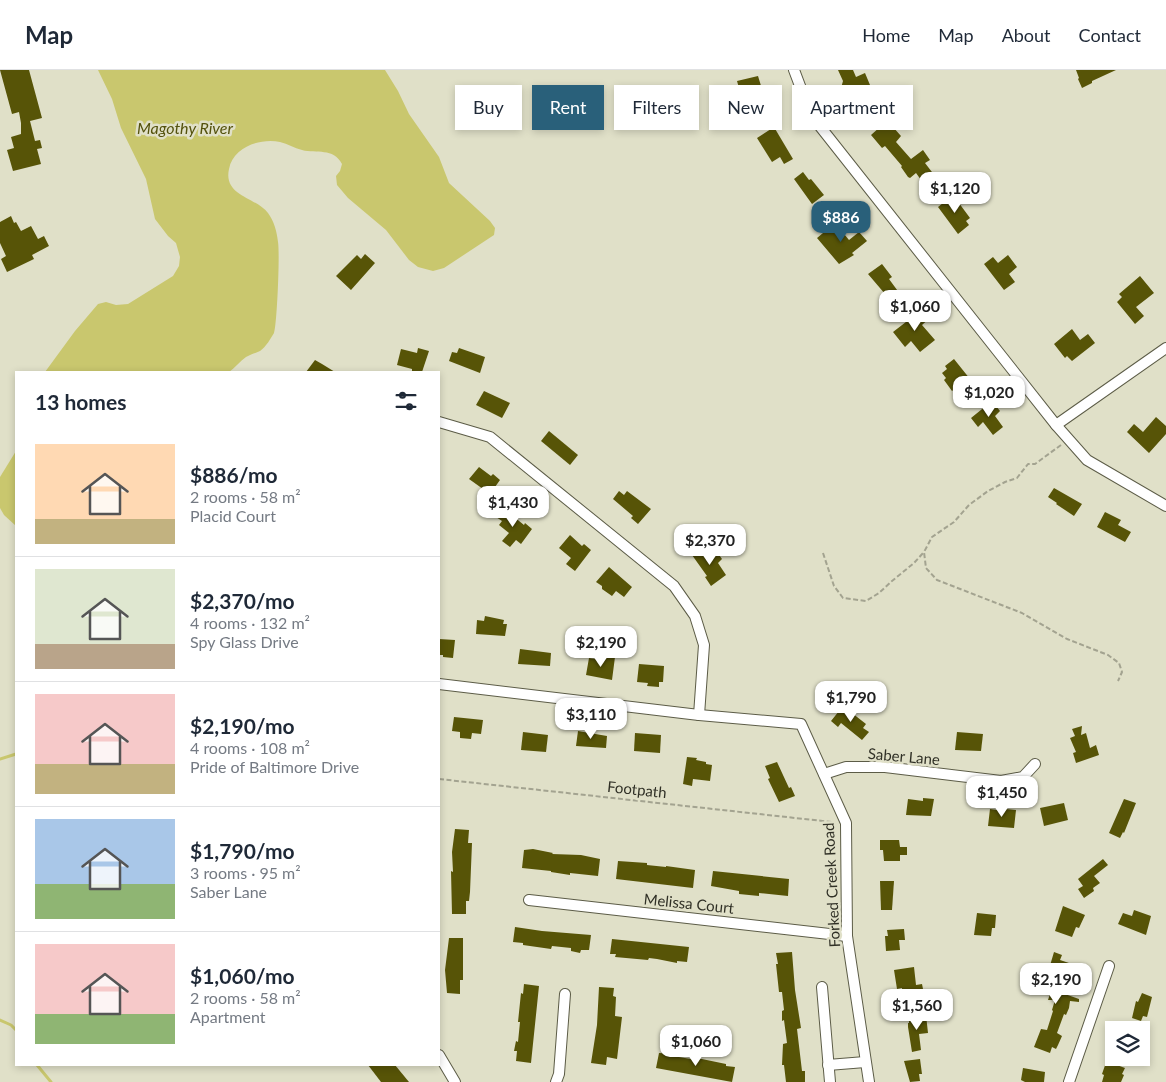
<!DOCTYPE html>
<meta charset="utf-8">
<style>
body{margin:0;font-family:Lato,sans-serif;background:#f6f6f7;color:#1f2937;height:100vh;display:flex;flex-direction:column;font-size:19px;white-space:nowrap}
*{box-sizing:border-box;margin:0}
p{font-size:16px;color:#747a83}
.icon{flex:none;width:28px;height:28px;fill:none;stroke:currentColor;stroke-width:2;stroke-linecap:round;stroke-linejoin:round}
.map{position:relative;flex:1;overflow:hidden}
.details{position:absolute;left:15px;top:301px;width:425px;height:695px;display:flex;flex-direction:column;background:#fff;border-radius:0px;box-shadow:0 2px 8px #0003}
.details>*{flex:none}
.top-card{position:absolute;left:455px;top:15px;width:475px;height:45px;display:flex;gap:10px}
.controls{position:absolute;left:1105px;top:951px;display:grid;gap:10px}
.controls a{display:grid;place-items:center;width:45px;height:45px;border-radius:0px;background:#fff;box-shadow:0 2px 8px #0003;font-size:25px}
.price{position:absolute;translate:-50% -42px;padding:0 11px;border-radius:10px;background:#fff;color:#222;font-size:16px;line-height:32px;filter:drop-shadow(0 1px 2px #0008)}
.price::after{content:'';position:absolute;left:50%;top:30px;width:15px;height:11px;margin-left:-8px;background:inherit;clip-path:polygon(0 0,100% 0,50% 100%)}
.price.selected{background:#29607a;color:#fff}
ul{padding:0;list-style:none}
li{display:flex;align-items:center;gap:15px;height:125px;padding:0 20px}
li+li{border-top:1px solid #e0e1e3}
li span{display:grid;place-items:center;flex:none;width:140px;height:100px;border-radius:0px;color:#555}
li>.icon{margin-inline-start:auto}
span .icon{width:60px;height:60px;fill:#fffc;stroke-width:1}
li b{font-size:21px}
h2{display:flex;justify-content:space-between;align-items:center;height:60px;padding:0 20px;font-size:21px}
.chip{padding:0 18px;border-radius:0px;background:#fff;box-shadow:0 2px 8px #0003;font-size:18px;line-height:45px}
.chip.selected{background:#29607a;color:#fff}
header{display:flex;align-items:center;gap:30px;box-sizing:border-box;height:70px;padding:0 25px;background:#fff;border-bottom:1px solid #e0e1e3}
header strong{font-size:24px}
nav{display:flex;gap:28px;margin-inline-start:auto;font-size:18px}
.map>svg:first-child{display:block}
</style>
<header>
<strong>Map</strong>
<nav><a>Home</a><a>Map</a><a>About</a><a>Contact</a></nav>
</header>
<div class="map">
<svg width="1166" height="1012" viewBox="0 0 1166 1012">
<rect width="100%" height="100%" fill="#e0e0c8"/>
<!-- water -->
<g fill="#c9c76e">
<path d="M 98,0 L 385,0 L 398,21 L 409,44 L 439,87 L 449,113 L 490,151 L 495,158 L 494,165 L 444,198 L 433,201 L 418,197 L 409,190 L 386,160 L 348,128 L 337,115 L 336,106 L 340,101 L 342,94 C 333,77 317,84 302,80 C 294,78 288,74 280,72 C 260,68 233,77 229,99 C 223,126 256,127 268,143 C 274,151 277,162 278,172 C 280,183 277,255 274,263 C 271,268 266,277 260,281 C 256,283 251,284 246,287 C 240,291 235,298 229,302 L 45,302 L 75,261 L 98,234 L 106,232 L 116,235 L 128,234 L 173,206 L 179,196 L 180,187 L 176,173 L 168,166 L 155,149 L 146,109 L 121,58 L 112,29 Z"/>
<path d="M 16,381 L 16,456 L 4,445 L 0,438 L 0,407 Z"/>
</g>
<g fill="none" stroke-linecap="round" stroke-linejoin="round">
<!-- stream -->
<g stroke="#c9c76e" stroke-width="3">
<path d="M 0,689 L 16,684"/>
<path d="M 0,950 L 11,955 L 16,960"/>
<path d="M 37,995 L 51,1012"/>
</g>
</g>
<!-- building -->
<g fill="#575407">
<path d="M 0,0 L 29,0 L 42,48 L 30,51 L 35,71 L 40,70 L 42,78 L 37,79 L 41,94 L 13,101 L 7,80 L 14,78 L 11,67 L 21,64 L 21,53 L 19,42 L 12,44 Z"/>
<path d="M 838,0 L 853,0 L 856,7 L 865,3 L 870,15 L 861,19 L 864,25 L 850,31 L 846,21 L 843,22 L 841,18 L 843,11 Z"/>
<path d="M 1076,0 L 1116,0 L 1092,11 L 1092,13 L 1082,18 L 1078,9 L 1079,8 Z"/>
<path d="M 758,6 L 762,19 L 755,21 L 759,36 L 749,39 L 748,34 L 743,35 L 742,30 L 734,32 L 731,20 L 739,18 L 737,11 Z"/>
<path d="M 890,48 L 896,54 L 893,57 L 901,66 L 896,72 L 911,89 L 923,80 L 930,90 L 925,93 L 935,106 L 924,114 L 916,103 L 910,108 L 908,107 L 901,97 L 902,96 L 885,76 L 882,78 L 871,65 Z"/>
<path d="M 774,57 L 793,89 L 784,94 L 780,87 L 772,92 L 757,68 Z"/>
<path d="M 803,102 L 809,110 L 811,109 L 824,125 L 812,134 L 794,109 Z"/>
<path d="M 953,125 L 970,148 L 966,151 L 969,155 L 958,164 L 938,137 Z"/>
<path d="M 11,146 L 14,153 L 16,152 L 21,161 L 31,156 L 38,169 L 44,166 L 49,176 L 32,185 L 34,189 L 7,202 L 1,189 L 6,186 L 0,173 L 0,152 Z"/>
<path d="M 835,153 L 849,170 L 859,162 L 867,171 L 852,183 L 854,185 L 839,194 L 817,168 Z"/>
<path d="M 365,184 L 375,193 L 351,220 L 336,206 L 357,185 L 361,189 Z"/>
<path d="M 1008,185 L 1017,197 L 1009,204 L 1015,212 L 1004,220 L 984,194 L 993,187 L 998,193 Z"/>
<path d="M 882,194 L 892,207 L 889,209 L 900,224 L 891,231 L 868,204 Z"/>
<path d="M 1140,206 L 1154,223 L 1136,237 L 1144,246 L 1135,254 L 1117,232 L 1122,227 L 1119,224 Z"/>
<path d="M 924,238 L 931,247 L 922,255 L 935,270 L 920,282 L 911,271 L 905,277 L 893,262 Z"/>
<path d="M 1072,259 L 1080,270 L 1088,264 L 1095,273 L 1072,291 L 1067,286 L 1065,288 L 1054,274 Z"/>
<path d="M 418,278 L 429,281 L 422,302 L 412,302 L 412,299 L 397,295 L 401,279 L 417,283 Z"/>
<path d="M 459,278 L 485,287 L 480,303 L 449,291 L 452,282 L 457,283 Z"/>
<path d="M 954,289 L 974,314 L 963,323 L 958,317 L 952,321 L 944,310 L 946,308 L 942,303 L 947,299 L 945,296 Z"/>
<path d="M 315,290 L 322,294 L 335,302 L 306,302 Z"/>
<path d="M 484,321 L 510,333 L 502,348 L 476,335 Z"/>
<path d="M 992,331 L 1000,341 L 995,346 L 1003,357 L 993,365 L 983,352 L 978,357 L 971,348 Z"/>
<path d="M 1156,347 L 1166,356 L 1166,364 L 1149,383 L 1127,362 L 1134,354 L 1143,362 Z"/>
<path d="M 549,361 L 578,385 L 570,395 L 541,371 Z"/>
<path d="M 479,397 L 491,406 L 493,404 L 500,410 L 490,424 L 469,409 Z"/>
<path d="M 1054,418 L 1082,434 L 1074,446 L 1056,434 L 1057,433 L 1048,427 Z"/>
<path d="M 619,421 L 624,425 L 627,421 L 651,439 L 638,454 L 631,448 L 633,446 L 613,429 Z"/>
<path d="M 503,438 L 524,455 L 525,453 L 532,459 L 521,474 L 516,470 L 510,477 L 502,471 L 509,463 L 499,455 L 502,451 L 496,447 Z"/>
<path d="M 1105,442 L 1121,450 L 1118,455 L 1131,462 L 1125,472 L 1097,457 Z"/>
<path d="M 570,465 L 582,476 L 584,474 L 591,480 L 575,501 L 566,494 L 571,488 L 559,478 Z"/>
<path d="M 699,479 L 703,484 L 709,480 L 713,486 L 717,482 L 722,489 L 718,493 L 726,505 L 711,516 L 705,507 L 707,506 L 692,485 Z"/>
<path d="M 609,497 L 632,517 L 624,527 L 616,521 L 612,526 L 602,519 L 602,516 L 596,512 Z"/>
<path d="M 485,546 L 504,550 L 503,554 L 507,554 L 505,566 L 476,564 L 477,550 L 484,551 Z"/>
<path d="M 439,569 L 455,570 L 453,588 L 443,587 L 443,585 L 439,585 Z"/>
<path d="M 520,579 L 551,583 L 550,596 L 518,594 Z"/>
<path d="M 605,585 L 615,587 L 612,610 L 586,605 L 589,588 L 604,590 Z"/>
<path d="M 639,594 L 664,596 L 663,612 L 659,612 L 659,617 L 647,616 L 648,613 L 637,612 Z"/>
<path d="M 843,636 L 866,654 L 863,658 L 869,662 L 862,670 L 841,653 L 838,657 L 831,651 Z"/>
<path d="M 454,647 L 483,650 L 481,664 L 472,663 L 471,669 L 460,668 L 460,662 L 452,661 Z"/>
<path d="M 1082,656 L 1081,665 L 1086,663 L 1090,678 L 1096,675 L 1099,685 L 1076,693 L 1073,683 L 1076,682 L 1070,668 L 1075,666 L 1072,659 Z"/>
<path d="M 578,661 L 607,666 L 606,678 L 576,676 Z"/>
<path d="M 523,662 L 548,665 L 546,682 L 521,680 Z"/>
<path d="M 957,662 L 983,664 L 981,681 L 955,680 Z"/>
<path d="M 635,663 L 661,665 L 660,683 L 634,681 Z"/>
<path d="M 687,687 L 697,688 L 696,690 L 706,692 L 706,694 L 712,695 L 710,711 L 693,709 L 692,716 L 683,714 Z"/>
<path d="M 777,692 L 789,718 L 791,717 L 795,726 L 779,732 L 768,709 L 770,708 L 765,696 Z"/>
<path d="M 923,728 L 934,729 L 931,746 L 906,745 L 908,729 L 923,731 Z"/>
<path d="M 1124,729 L 1136,733 L 1124,763 L 1123,762 L 1120,768 L 1109,763 Z"/>
<path d="M 1064,733 L 1068,750 L 1044,756 L 1040,738 Z"/>
<path d="M 990,739 L 1005,741 L 1006,739 L 1016,740 L 1014,758 L 988,756 Z"/>
<path d="M 455,759 L 469,760 L 468,773 L 472,773 L 470,822 L 469,831 L 466,831 L 466,844 L 452,844 L 451,801 L 453,802 L 452,782 Z"/>
<path d="M 880,770 L 899,770 L 900,777 L 907,777 L 907,785 L 900,785 L 900,791 L 884,791 L 883,780 L 880,780 Z"/>
<path d="M 533,779 L 553,783 L 552,784 L 581,785 L 600,789 L 598,806 L 570,803 L 570,805 L 551,802 L 551,801 L 522,798 L 524,780 Z"/>
<path d="M 1103,789 L 1108,795 L 1094,806 L 1100,813 L 1093,818 L 1094,821 L 1084,828 L 1078,819 L 1083,816 L 1078,809 Z"/>
<path d="M 618,791 L 647,793 L 647,795 L 666,797 L 666,796 L 695,800 L 693,818 L 616,809 Z"/>
<path d="M 713,801 L 789,809 L 788,826 L 759,823 L 759,826 L 739,824 L 739,821 L 711,816 Z"/>
<path d="M 880,811 L 894,811 L 892,840 L 881,840 Z"/>
<path d="M 1063,836 L 1085,845 L 1079,858 L 1076,857 L 1072,867 L 1055,861 Z"/>
<path d="M 1134,840 L 1151,846 L 1146,865 L 1118,854 L 1123,843 L 1132,846 Z"/>
<path d="M 977,843 L 996,845 L 995,858 L 992,858 L 991,866 L 974,865 Z"/>
<path d="M 515,857 L 542,861 L 591,865 L 589,880 L 581,880 L 580,883 L 571,881 L 571,878 L 552,876 L 551,879 L 523,875 L 523,873 L 513,872 Z"/>
<path d="M 904,859 L 905,870 L 899,870 L 900,880 L 886,881 L 885,866 L 888,866 L 887,860 Z"/>
<path d="M 449,868 L 463,868 L 463,910 L 460,910 L 460,924 L 447,923 L 445,900 Z"/>
<path d="M 612,869 L 689,877 L 687,892 L 677,891 L 677,893 L 657,889 L 649,888 L 648,890 L 615,887 L 616,884 L 610,884 Z"/>
<path d="M 792,882 L 795,920 L 801,958 L 797,959 L 802,1001 L 805,1001 L 805,1012 L 786,1012 L 784,995 L 782,995 L 783,974 L 787,973 L 784,950 L 782,951 L 782,941 L 784,940 L 782,922 L 779,922 L 776,894 L 778,894 L 776,883 Z"/>
<path d="M 1054,882 L 1062,885 L 1060,890 L 1069,893 L 1066,902 L 1068,903 L 1062,923 L 1079,929 L 1079,932 L 1070,931 L 1069,938 L 1066,945 L 1064,944 L 1057,963 L 1062,966 L 1058,975 L 1056,979 L 1052,977 L 1050,983 L 1034,977 L 1041,959 L 1047,960 L 1053,941 L 1052,940 L 1055,930 L 1048,930 L 1054,912 L 1046,909 Z"/>
<path d="M 914,897 L 916,915 L 922,914 L 924,924 L 901,927 L 902,918 L 897,919 L 894,900 Z"/>
<path d="M 524,914 L 539,916 L 531,993 L 516,991 L 517,981 L 514,981 L 516,971 L 518,972 L 520,952 L 518,952 L 521,923 L 523,924 Z"/>
<path d="M 599,917 L 614,918 L 613,926 L 616,927 L 615,946 L 622,947 L 617,989 L 607,987 L 606,995 L 591,993 L 597,955 Z"/>
<path d="M 1142,923 L 1152,927 L 1147,947 L 1143,946 L 1141,951 L 1132,948 L 1136,931 L 1138,932 Z"/>
<path d="M 926,945 L 928,963 L 919,964 L 921,980 L 912,982 L 908,957 L 908,953 L 909,953 L 909,947 Z"/>
<path d="M 1112,975 L 1114,975 L 1114,994 L 1125,998 L 1122,1004 L 1124,1005 L 1121,1012 L 1102,1012 L 1104,1005 L 1102,1004 Z"/>
<path d="M 659,983 L 679,984 L 679,987 L 697,990 L 697,988 L 726,994 L 726,996 L 735,997 L 732,1012 L 656,998 Z"/>
<path d="M 920,989 L 922,1004 L 919,1004 L 920,1011 L 910,1012 L 904,991 Z"/>
<path d="M 368,995 L 395,995 L 409,1012 L 381,1012 Z"/>
<path d="M 1023,998 L 1045,1002 L 1044,1012 L 1025,1012 L 1021,1010 Z"/>
</g>
<g fill="none" stroke-linecap="round" stroke-linejoin="round">
<defs>
<g id="street">
<path d="M 794,0 L 811,45 L 1056,355 L 1087,390 L 1166,436"/>
<path d="M 439,352 L 490,367 L 674,516 L 695,546 L 704,575 L 699,645"/>
<path d="M 1056,355 L 1166,278"/>
<path d="M 439,614 L 699,645 L 801,654 L 846,753 L 847,866 L 869,1012"/>
<path d="M 824,704 L 846,697 L 885,697 L 1001,711 L 1023,707 L 1035,694"/>
<path d="M 529,830 L 847,866"/>
<path d="M 822,917 L 830,1012"/>
<path d="M 439,985 L 455,1012"/>
<path d="M 828,995 L 865,992"/>
<path d="M 556,1012 L 559,1004 L 565,924"/>
<path d="M 1069,1012 L 1109,896"/>
</g>
</defs>
<!-- street casing -->
<use href="#street" stroke="#5c5c47" stroke-width="12"/>
<!-- path -->
<g stroke="#a3a390" stroke-width="2" stroke-dasharray="5 2.5" stroke-linecap="butt">
<path d="M 1061,375 L 1035,394 L 1028,394 L 1017,408 L 1005,412 L 988,421 L 969,435 L 954,452 L 932,467 L 924,482 L 926,498 L 937,510 L 1022,543 L 1067,569 L 1108,585 L 1119,593 L 1122,602 L 1118,611"/>
<path d="M 823,483 L 834,516 L 843,528 L 866,531 L 879,523 L 892,511 L 914,493 L 924,482"/>
<path d="M 439,709 L 832,752"/>
</g>
<!-- street -->
<use href="#street" stroke="#fff" stroke-width="10"/>
</g>
<g text-anchor="middle" dominant-baseline="central" stroke-width="5" stroke-linejoin="round" paint-order="stroke">
<!-- street labels -->
<g font-size="15" fill="#303026" stroke="#e0e0c8">
<text transform="translate(904 686) rotate(5)">Saber Lane</text>
<text transform="translate(637 719) rotate(6)">Footpath</text>
<text transform="translate(831 815) rotate(-93)">Forked Creek Road</text>
<text transform="translate(689 833) rotate(6)">Melissa Court</text>
</g>
<!-- water labels -->
<g font-size="16" font-style="italic" fill="#54520d" stroke="#e0e0c8">
<text x="185" y="57">Magothy River</text>
</g>
</g>
</svg>
<div class="controls">
<a><svg class="icon" aria-label="layers" viewBox="0 0 24 24"><path d="M12 4l9 5-9 5-9-5zM3 14l9 5 9-5"/></svg></a>
</div>
<b class="price" style="left:955px;top:144px">$1,120</b>
<b class="price selected" style="left:841px;top:173px">$886</b>
<b class="price" style="left:915px;top:262px">$1,060</b>
<b class="price" style="left:989px;top:348px">$1,020</b>
<b class="price" style="left:513px;top:458px">$1,430</b>
<b class="price" style="left:710px;top:496px">$2,370</b>
<b class="price" style="left:601px;top:598px">$2,190</b>
<b class="price" style="left:851px;top:653px">$1,790</b>
<b class="price" style="left:591px;top:670px">$3,110</b>
<b class="price" style="left:1002px;top:748px">$1,450</b>
<b class="price" style="left:1056px;top:935px">$2,190</b>
<b class="price" style="left:917px;top:961px">$1,560</b>
<b class="price" style="left:696px;top:997px">$1,060</b>
<div class="top-card">
<a class="chip">Buy</a>
<a class="chip selected">Rent</a>
<a class="chip">Filters</a>
<a class="chip">New</a>
<a class="chip">Apartment</a>
</div>
<section class="details">
<h2>13 homes<svg class="icon" aria-label="filters" viewBox="0 0 24 24"><path d="M4 7h16M4 17h16"/><circle cx="9" cy="7" r="2"/><circle cx="15" cy="17" r="2"/></svg></h2>
<ul>
<li><span style="background:linear-gradient(#ffd9b3 75%,#c2b280 0)"><svg class="icon" aria-label="home" viewBox="0 0 24 24"><path d="M3 11l9-7 9 7M6 9v11h12V9"/></svg></span><div><b>$886/mo</b><p>2 rooms · 58 m²</p><p>Placid Court</p></div></li>
<li><span style="background:linear-gradient(#dfe7d0 75%,#b9a48a 0)"><svg class="icon" aria-label="home" viewBox="0 0 24 24"><path d="M3 11l9-7 9 7M6 9v11h12V9"/></svg></span><div><b>$2,370/mo</b><p>4 rooms · 132 m²</p><p>Spy Glass Drive</p></div></li>
<li><span style="background:linear-gradient(#f6c9c9 70%,#c2b280 0)"><svg class="icon" aria-label="home" viewBox="0 0 24 24"><path d="M3 11l9-7 9 7M6 9v11h12V9"/></svg></span><div><b>$2,190/mo</b><p>4 rooms · 108 m²</p><p>Pride of Baltimore Drive</p></div></li>
<li><span style="background:linear-gradient(#a9c7e8 65%,#8fb573 0)"><svg class="icon" aria-label="home" viewBox="0 0 24 24"><path d="M3 11l9-7 9 7M6 9v11h12V9"/></svg></span><div><b>$1,790/mo</b><p>3 rooms · 95 m²</p><p>Saber Lane</p></div></li>
<li><span style="background:linear-gradient(#f6c9c9 70%,#8fb573 0)"><svg class="icon" aria-label="home" viewBox="0 0 24 24"><path d="M3 11l9-7 9 7M6 9v11h12V9"/></svg></span><div><b>$1,060/mo</b><p>2 rooms · 58 m²</p><p>Apartment</p></div></li>
</ul>
</section>
</div>
